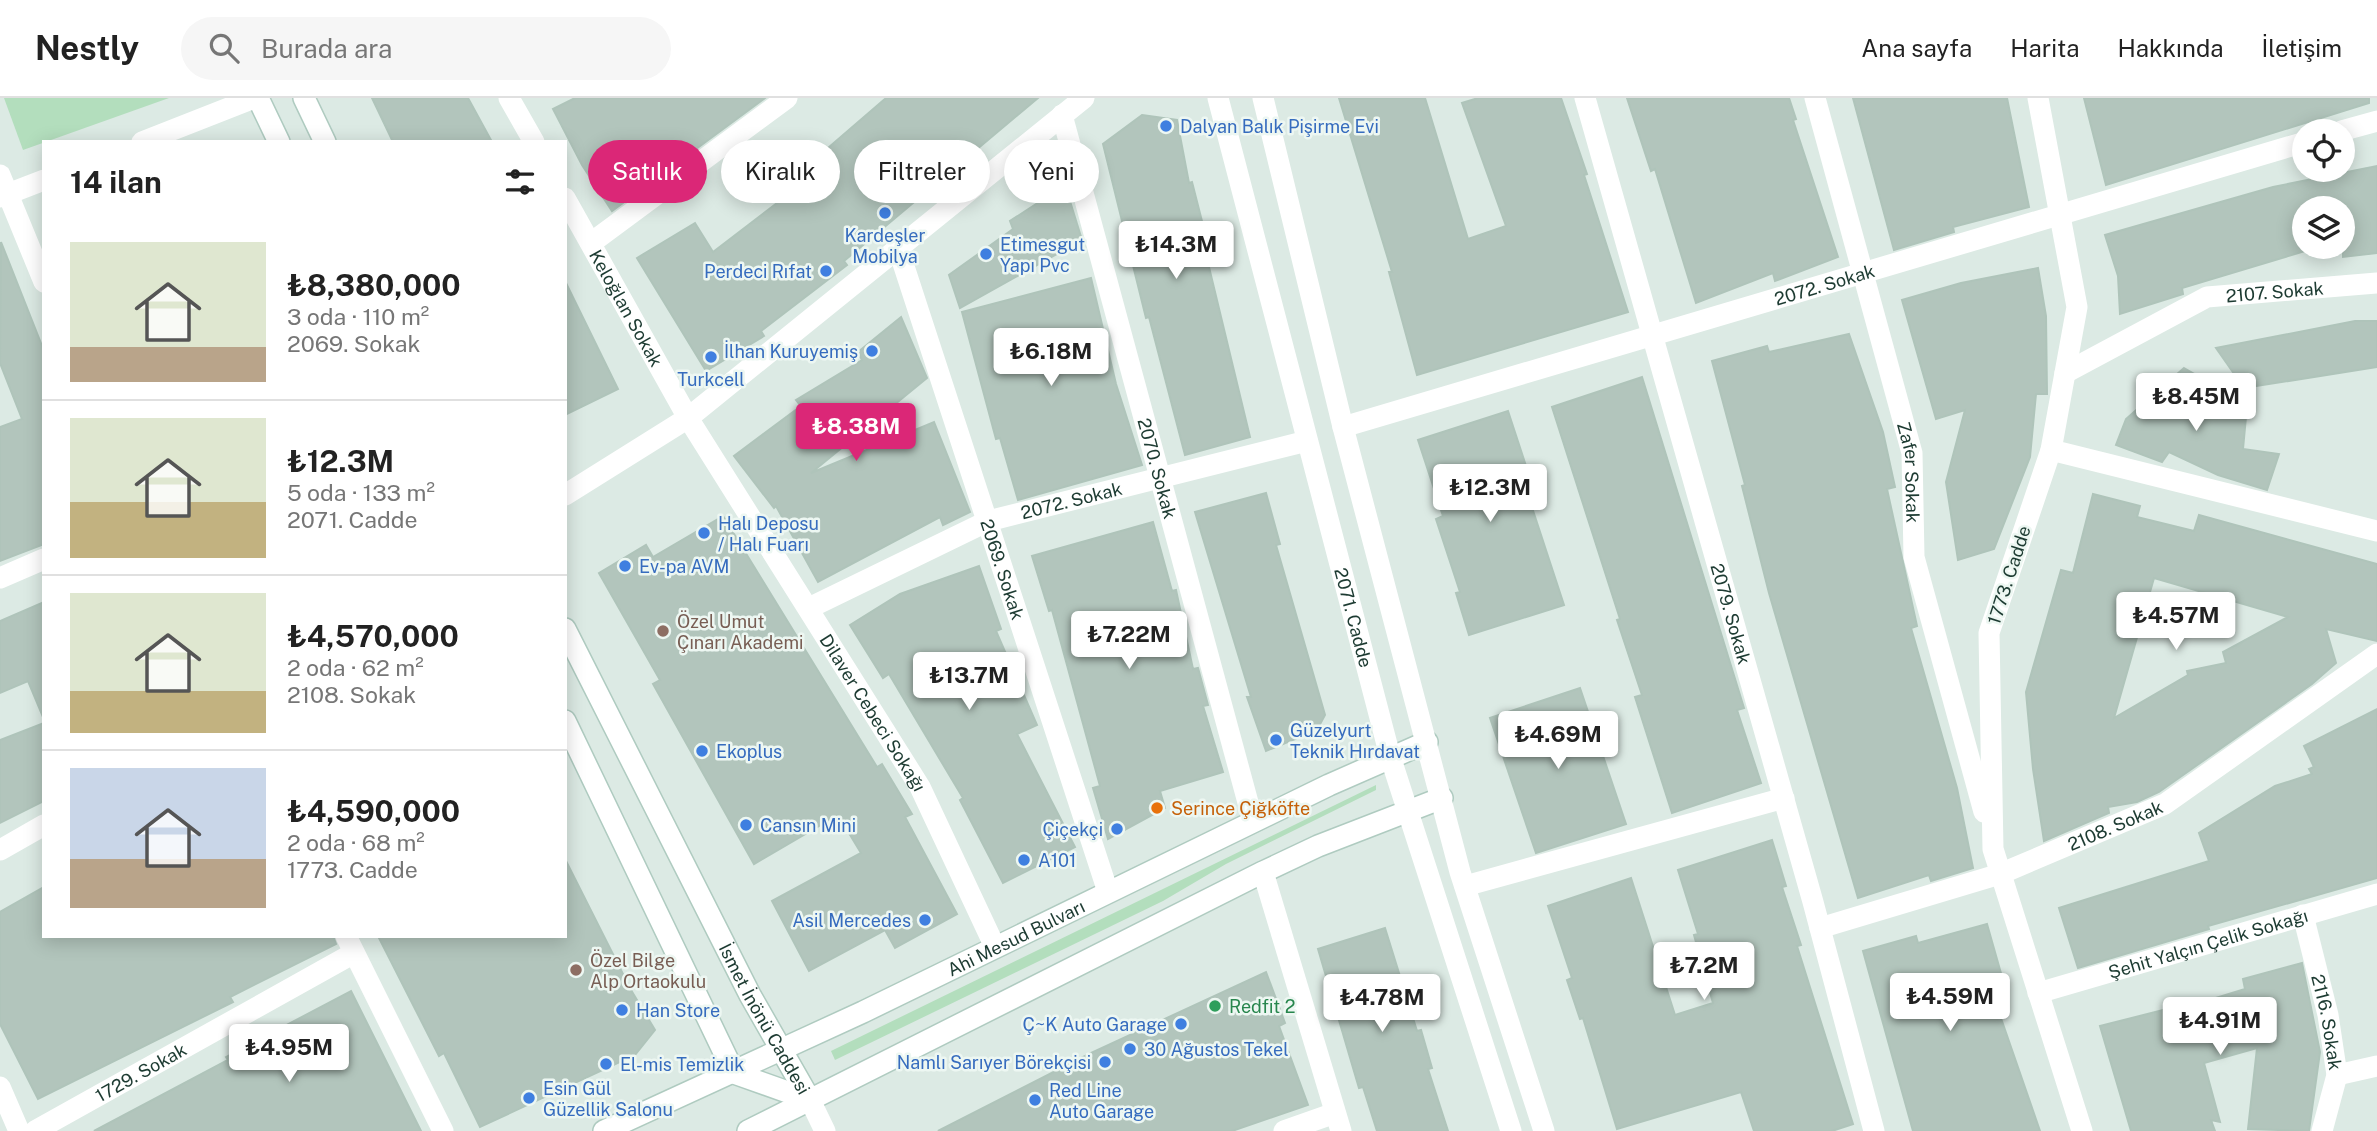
<!DOCTYPE html>
<html lang="tr">
<meta charset="utf-8">
<style>
body{margin:0;font-family:"Public Sans",sans-serif;background:#f6f6f6;color:#222;height:100vh;display:flex;flex-direction:column;font-size:26px;white-space:nowrap}
*{box-sizing:border-box;margin:0}
p{font-size:23px;color:#767676}
.icon{flex:none;width:38px;height:38px;fill:none;stroke:currentColor;stroke-width:2;stroke-linecap:round;stroke-linejoin:round}
.map{position:relative;flex:1;overflow:hidden}
.panel{position:absolute;left:42px;top:42px;width:525px;height:798px;display:flex;flex-direction:column;background:#fff;border-radius:0px;box-shadow:0 4px 18px #0003}
.panel>*{flex:none}
.guide{position:absolute;left:588px;top:42px;width:665px;height:63px;display:flex;gap:14px}
.fabs{position:absolute;left:2292px;top:21px;display:grid;gap:14px}
.fabs a{display:grid;place-items:center;width:63px;height:63px;border-radius:50%;background:#fff;box-shadow:0 4px 18px #0003;font-size:35px}
.price{position:absolute;translate:-50% -60px;padding:0 16px;border-radius:7px;background:#fff;color:#222;font-size:23px;line-height:46px;filter:drop-shadow(0 2px 4px #0008)}
.price::after{content:'';position:absolute;left:50%;top:42px;width:21px;height:16px;margin-left:-10px;background:inherit;clip-path:polygon(0 0,100% 0,50% 100%)}
.price.selected{background:#db2777;color:#fff}
ul{padding:0;list-style:none}
li{display:flex;align-items:center;gap:21px;height:175px;padding:0 28px}
li+li{border-top:2px solid #e0e0e0}
li span{display:grid;place-items:center;flex:none;width:196px;height:140px;border-radius:0px;color:#555}
li>.icon{margin-inline-start:auto}
span .icon{width:84px;height:84px;fill:#fffc;stroke-width:1}
li b{font-size:30px}
h2{display:flex;justify-content:space-between;align-items:center;height:84px;padding:0 28px;font-size:30px}
.chip{padding:0 24px;border-radius:32px;background:#fff;box-shadow:0 4px 18px #0003;font-size:24px;line-height:63px}
.chip.selected{background:#db2777;color:#fff}
header{display:flex;align-items:center;gap:42px;box-sizing:border-box;height:98px;padding:0 35px;background:#fff;border-bottom:2px solid #e0e0e0}
header strong{font-size:33px}
nav{display:flex;gap:38px;margin-inline-start:auto;font-size:24px}
.search{width:490px;height:63px;background:#f6f6f6;display:flex;align-items:center;gap:18px;box-sizing:border-box;padding:0 24px;border-radius:38px;color:#767676;font-size:26px}
.map>svg:first-child{display:block}
</style>
<header>
<strong>Nestly</strong>
<div class="search"><svg class="icon" aria-label="search" viewBox="0 0 24 24"><circle cx="10" cy="10" r="6"/><path d="M15 15l6 6"/></svg>Burada ara</div>
<nav><a>Ana sayfa</a><a>Harita</a><a>Hakkında</a><a>İletişim</a></nav>
</header>
<div class="map">
<svg width="2377" height="1033" viewBox="0 0 2377 1033">
<rect width="100%" height="100%" fill="#dceae4"/>
<!-- green -->
<g fill="#b3debd">
<path d="M 4,0 L 169,0 L 23,52 Z"/>
<path d="M 1376,687 L 1376,692 L 1226,766 L 1163,803 L 835,962 L 831,953 Z"/>
</g>
<!-- building -->
<g fill="#b2c5bc" stroke="#afc4ba" stroke-width="2" fill-rule="evenodd">
<path d="M 372,0 L 468,0 L 492,44 L 393,44 Z"/>
<path d="M 575,0 L 765,0 L 612,113 L 582,67 L 553,11 Z"/>
<path d="M 886,0 L 1038,0 L 844,163 L 847,167 L 761,233 L 764,238 L 706,273 L 637,160 L 695,125 L 713,154 L 807,82 L 800,74 Z"/>
<path d="M 1339,0 L 1425,0 L 1468,141 L 1506,128 L 1462,5 L 1478,0 L 1561,0 L 1587,76 L 1584,77 L 1628,214 L 1417,277 L 1389,174 L 1392,174 Z"/>
<path d="M 1627,0 L 1789,0 L 1796,21 L 1793,22 L 1838,159 L 1775,183 L 1773,175 L 1696,205 L 1655,71 L 1651,73 Z"/>
<path d="M 1853,0 L 2007,0 L 2029,109 L 1953,129 L 1954,134 L 1894,152 Z"/>
<path d="M 2084,0 L 2369,0 L 2369,5 L 2106,87 Z"/>
<path d="M 1142,17 L 1177,22 L 1189,85 L 1192,84 L 1205,135 L 1201,136 L 1250,339 L 1185,357 L 1149,219 L 1146,220 L 1103,46 Z"/>
<path d="M 2377,68 L 2377,155 L 2343,159 L 2343,110 L 2305,110 L 2305,153 L 2182,190 L 2183,196 L 2120,216 L 2118,178 L 2105,137 L 2273,89 Z"/>
<path d="M 1065,87 L 1082,142 L 960,210 L 949,177 L 1013,131 L 1010,123 Z"/>
<path d="M 1,144 L 44,253 L 44,446 L 0,463 L 0,329 L 22,321 L 0,265 Z"/>
<path d="M 2038,170 L 2046,218 L 2047,296 L 2036,296 L 2030,359 L 1994,451 L 1958,462 L 1946,384 L 1965,312 L 1936,321 L 1902,202 L 1961,185 Z"/>
<path d="M 1091,180 L 1116,286 L 1142,367 L 1018,402 L 1000,340 L 996,341 L 962,214 Z"/>
<path d="M 565,183 L 618,291 L 565,317 Z"/>
<path d="M 901,219 L 927,280 L 811,375 L 934,324 L 970,414 L 943,427 L 940,419 L 818,484 L 776,408 L 774,410 L 734,358 L 801,308 L 796,302 L 862,262 L 858,254 Z"/>
<path d="M 2355,223 L 2377,223 L 2377,269 L 2244,290 L 2216,250 Z"/>
<path d="M 1849,236 L 1883,334 L 1895,389 L 1887,391 L 1917,528 L 1911,530 L 1957,690 L 1973,770 L 1931,783 L 1929,777 L 1858,800 L 1769,495 L 1742,388 L 1745,387 L 1712,263 L 1767,248 L 1769,254 Z"/>
<path d="M 2184,270 L 2224,293 L 2185,299 L 2246,319 L 2243,351 L 2279,356 L 2267,392 L 2218,377 L 2169,354 L 2162,364 L 2116,347 L 2126,321 Z"/>
<path d="M 1642,279 L 1744,610 L 1737,612 L 1761,685 L 1672,715 L 1635,599 L 1642,597 L 1617,522 L 1620,521 L 1552,309 Z"/>
<path d="M 1508,313 L 1527,371 L 1520,373 L 1564,507 L 1469,537 L 1456,495 L 1460,494 L 1436,421 L 1443,418 L 1418,342 Z"/>
<path d="M 1266,395 L 1280,446 L 1276,447 L 1325,617 L 1317,632 L 1266,653 L 1247,599 L 1251,599 L 1195,414 Z"/>
<path d="M 2093,396 L 2140,408 L 2137,419 L 2194,433 L 2199,417 L 2377,466 L 2377,543 L 2326,531 L 2336,565 L 2312,586 L 2159,694 L 2137,704 L 2108,709 L 2109,715 L 2044,743 L 2033,671 L 2026,594 L 2061,472 L 2073,475 ZM 2154,480 L 2288,519 L 2223,554 L 2226,565 L 2187,573 L 2188,577 L 2114,620 Z"/>
<path d="M 723,418 L 877,669 L 882,666 L 912,716 L 905,719 L 957,816 L 895,850 L 885,832 L 809,873 L 772,803 L 861,755 L 838,717 L 754,766 L 653,586 L 660,582 L 599,475 L 646,447 L 653,459 Z"/>
<path d="M 1153,424 L 1172,493 L 1176,492 L 1193,571 L 1198,570 L 1208,607 L 1203,608 L 1223,674 L 1160,693 L 1165,710 L 1108,741 L 1093,690 L 1100,688 L 1052,512 L 1049,513 L 1032,458 Z"/>
<path d="M 979,468 L 1001,531 L 996,533 L 1037,627 L 1017,636 L 1075,749 L 1003,785 L 960,702 L 963,700 L 889,576 L 883,580 L 850,527 L 900,496 Z"/>
<path d="M 44,504 L 44,619 L 43,619 L 28,583 L 0,595 L 0,523 Z"/>
<path d="M 1580,590 L 1626,726 L 1536,755 L 1490,620 Z"/>
<path d="M 2377,611 L 2377,780 L 2208,828 L 2209,831 L 2078,870 L 2059,810 L 2209,763 L 2199,735 L 2275,688 L 2312,676 L 2309,671 L 2314,669 L 2304,648 Z"/>
<path d="M 44,625 L 44,703 L 0,725 L 0,642 Z"/>
<path d="M 1772,742 L 1786,788 L 1782,789 L 1801,847 L 1797,848 L 1853,1026 L 1832,1033 L 1754,1033 L 1741,994 L 1617,1031 L 1583,920 L 1580,921 L 1567,882 L 1572,880 L 1548,808 L 1631,780 L 1675,917 L 1713,905 L 1694,837 L 1698,836 L 1678,772 Z"/>
<path d="M 565,761 L 631,892 L 655,932 L 635,957 L 480,1029 L 444,955 L 439,958 L 378,838 L 565,838 Z"/>
<path d="M 44,789 L 44,838 L 333,838 L 336,846 L 230,899 L 233,904 L 38,1001 L 0,926 L 0,814 Z"/>
<path d="M 1987,826 L 2008,900 L 1995,903 L 2040,1033 L 1913,1033 L 1863,853 L 1916,838 L 1918,845 Z"/>
<path d="M 1385,830 L 1417,933 L 1421,932 L 1432,970 L 1428,971 L 1448,1033 L 1377,1033 L 1363,989 L 1359,990 L 1318,851 Z"/>
<path d="M 2302,865 L 2320,954 L 2309,1033 L 2248,1031 L 2257,950 L 2204,965 L 2220,1024 L 2211,1022 L 2215,1033 L 2131,1033 L 2100,928 L 2179,908 L 2180,911 L 2245,891 L 2243,881 Z"/>
<path d="M 1266,874 L 1285,925 L 1279,928 L 1308,1007 L 1232,1033 L 938,1033 L 1089,956 Z"/>
<path d="M 351,893 L 421,1033 L 94,1033 L 228,962 L 226,959 Z"/>
</g>
<g fill="none" stroke-linecap="round" stroke-linejoin="round">
<defs>
<g id="secondary">
<path d="M 258,0 L 279,44"/>
<path d="M 304,0 L 325,44"/>
<path id="s14" d="M 565,531 L 750,897 L 810,1002"/>
<path d="M 565,623 L 734,975 L 810,1002"/>
<path id="s15" d="M 604,1033 L 863,914 L 1329,687 L 1427,644"/>
<path d="M 748,1033 L 1263,774 L 1318,748 L 1442,700"/>
</g>
</defs>
<!-- secondary casing -->
<use href="#secondary" stroke="#afcbc0" stroke-width="24"/>
<!-- minor -->
<g stroke="#fff" stroke-width="21">
<path d="M 509,0 L 534,44"/>
<path id="s1" d="M 1585,0 L 1813,804 L 1874,1033"/>
<path id="s2" d="M 1815,0 L 1912,355 L 1914,459 L 1984,714"/>
<path d="M 2038,0 L 2077,209 L 2051,352 L 1989,535 L 1993,751 L 2082,1033"/>
<path id="s3" d="M 1062,17 L 1253,723"/>
<path d="M 2341,33 L 2377,23"/>
<path d="M 142,44 L 254,0"/>
<path d="M 0,77 L 44,184"/>
<path d="M 0,99 L 44,82"/>
<path id="s4" d="M 565,100 L 688,320 L 920,689 L 995,849"/>
<path d="M 591,145 L 787,0"/>
<path id="s5" d="M 898,150 L 1108,794"/>
<path id="s6" d="M 2065,275 L 2207,199 L 2377,185"/>
<path id="s7" d="M 1343,329 L 2305,44"/>
<path d="M 2051,352 L 2377,433"/>
<path d="M 0,480 L 44,461"/>
<path id="s8" d="M 809,510 L 988,423 L 1307,343"/>
<path d="M 1263,774 L 1341,1033"/>
<path d="M 1465,788 L 1784,700"/>
<path id="s9" d="M 2303,817 L 2328,917 L 2337,977 L 2322,1033"/>
<path id="s10" d="M 1820,830 L 2000,776 L 2165,706 L 2377,556"/>
<path d="M 346,838 L 443,1033"/>
<path id="s11" d="M 2038,895 L 2377,796"/>
<path d="M 2337,977 L 2377,968"/>
<path d="M 0,989 L 19,1033"/>
<path d="M 810,1002 L 825,1033"/>
<path id="s12" d="M 35,1033 L 354,855"/>
<path d="M 1284,1033 L 1335,1015"/>
</g>
<!-- tertiary -->
<g stroke="#fff" stroke-width="21">
<path id="s13" d="M 1218,0 L 1390,658 L 1511,1033"/>
<path d="M 1263,0 L 1343,329 L 1460,774 L 1544,1033"/>
<path d="M 565,397 L 688,320 L 1084,0"/>
<path d="M 0,752 L 44,727"/>
</g>
<!-- secondary -->
<use href="#secondary" stroke="#fff" stroke-width="21"/>
</g>
<!-- markers -->
<g fill="#3f7fe0" stroke="#edf7f2" stroke-width="2.5">
<circle cx="1166" cy="28" r="7"/>
<circle cx="885" cy="115" r="7"/>
<circle cx="986" cy="156" r="7"/>
<circle cx="826" cy="173" r="7"/>
<circle cx="872" cy="253" r="7"/>
<circle cx="711" cy="259" r="7"/>
<circle cx="704" cy="435" r="7"/>
<circle cx="625" cy="468" r="7"/>
<circle cx="1276" cy="642" r="7"/>
<circle cx="702" cy="653" r="7"/>
<circle cx="746" cy="727" r="7"/>
<circle cx="1117" cy="731" r="7"/>
<circle cx="1024" cy="762" r="7"/>
<circle cx="925" cy="822" r="7"/>
<circle cx="622" cy="912" r="7"/>
<circle cx="1181" cy="926" r="7"/>
<circle cx="1130" cy="951" r="7"/>
<circle cx="1105" cy="964" r="7"/>
<circle cx="606" cy="966" r="7"/>
<circle cx="529" cy="1000" r="7"/>
<circle cx="1035" cy="1002" r="7"/>
</g>
<g fill="#8d6e63" stroke="#edf7f2" stroke-width="2.5">
<circle cx="663" cy="533" r="7"/>
<circle cx="576" cy="872" r="7"/>
</g>
<circle fill="#e8710a" stroke="#edf7f2" stroke-width="2.5" cx="1157" cy="710" r="7"/>
<circle fill="#2e9e5b" stroke="#edf7f2" stroke-width="2.5" cx="1215" cy="908" r="7"/>
<g text-anchor="middle" dominant-baseline="central" stroke-width="5" stroke-linejoin="round" paint-order="stroke">
<!-- shop labels -->
<g font-size="18" fill="#366cbe" stroke="#edf7f2" text-anchor="start">
<text x="1180" y="28">Dalyan Balık Pişirme Evi</text>
<text x="885" y="137" text-anchor="middle">Kardeşler<tspan x="885" dy="21">Mobilya</tspan></text>
<text x="1000" y="146">Etimesgut<tspan x="1000" dy="21">Yapı Pvc</tspan></text>
<text x="812" y="173" text-anchor="end">Perdeci Rıfat</text>
<text x="858" y="253" text-anchor="end">İlhan Kuruyemiş</text>
<text x="711" y="281" text-anchor="middle">Turkcell</text>
<text x="718" y="425">Halı Deposu<tspan x="718" dy="21">/ Halı Fuarı</tspan></text>
<text x="639" y="468">Ev-pa AVM</text>
<text x="1290" y="632">Güzelyurt<tspan x="1290" dy="21">Teknik Hırdavat</tspan></text>
<text x="716" y="653">Ekoplus</text>
<text x="760" y="727">Cansın Mini</text>
<text x="1103" y="731" text-anchor="end">Çiçekçi</text>
<text x="1038" y="762">A101</text>
<text x="911" y="822" text-anchor="end">Asil Mercedes</text>
<text x="636" y="912">Han Store</text>
<text x="1167" y="926" text-anchor="end">Ç~K Auto Garage</text>
<text x="1144" y="951">30 Ağustos Tekel</text>
<text x="1091" y="964" text-anchor="end">Namlı Sarıyer Börekçisi</text>
<text x="620" y="966">El-mis Temizlik</text>
<text x="543" y="990">Esin Gül<tspan x="543" dy="21">Güzellik Salonu</tspan></text>
<text x="1049" y="992">Red Line<tspan x="1049" dy="21">Auto Garage</tspan></text>
</g>
<!-- street labels -->
<g font-size="18" fill="#1d3b32" stroke="#edf7f2">
<text stroke="none"><textPath href="#s7" startOffset="502">2072. Sokak</textPath></text>
<text stroke="none"><textPath href="#s6" startOffset="229">2107. Sokak</textPath></text>
<text stroke="none"><textPath href="#s4" startOffset="126">Keloğlan Sokak</textPath></text>
<text stroke="none"><textPath href="#s3" startOffset="366">2070. Sokak</textPath></text>
<text stroke="none"><textPath href="#s2" startOffset="387">Zafer Sokak</textPath></text>
<text stroke="none"><textPath href="#s8" startOffset="285">2072. Sokak</textPath></text>
<text stroke="none"><textPath href="#s5" startOffset="338">2069. Sokak</textPath></text>
<text transform="translate(2009 477) rotate(-72)">1773. Cadde</text>
<text stroke="none"><textPath href="#s1" startOffset="536">2079. Sokak</textPath></text>
<text stroke="none"><textPath href="#s13" startOffset="537">2071. Cadde</textPath></text>
<text stroke="none"><textPath href="#s4" startOffset="600">Dilaver Cebeci Sokağı</textPath></text>
<text stroke="none"><textPath href="#s10" startOffset="313">2108. Sokak</textPath></text>
<text stroke="none"><textPath href="#s15" startOffset="455">Ahi Mesud Bulvarı</textPath></text>
<text stroke="none"><textPath href="#s11" startOffset="177">Şehit Yalçın Çelik Sokağı</textPath></text>
<text stroke="none"><textPath href="#s14" startOffset="438">İsmet İnönü Caddesi</textPath></text>
<text stroke="none"><textPath href="#s9" startOffset="110">2116. Sokak</textPath></text>
<text stroke="none"><textPath href="#s12" startOffset="121">1729. Sokak</textPath></text>
</g>
<!-- education labels -->
<g font-size="18" fill="#785e54" stroke="#edf7f2" text-anchor="start">
<text x="677" y="523">Özel Umut<tspan x="677" dy="21">Çınarı Akademi</tspan></text>
<text x="590" y="862">Özel Bilge<tspan x="590" dy="21">Alp Ortaokulu</tspan></text>
</g>
<!-- food labels -->
<g font-size="18" fill="#c56008" stroke="#edf7f2" text-anchor="start">
<text x="1171" y="710">Serince Çiğköfte</text>
</g>
<!-- leisure labels -->
<g font-size="18" fill="#27864d" stroke="#edf7f2" text-anchor="start">
<text x="1229" y="908">Redfit 2</text>
</g>
</g>
</svg>
<div class="fabs">
<a><svg class="icon" aria-label="locate" viewBox="0 0 24 24"><circle cx="12" cy="12" r="6"/><path d="M12 2v4M12 18v4M2 12h4M18 12h4"/></svg></a>
<a><svg class="icon" aria-label="layers" viewBox="0 0 24 24"><path d="M12 4l9 5-9 5-9-5zM3 14l9 5 9-5"/></svg></a>
</div>
<b class="price" style="left:1176px;top:183px">₺14.3M</b>
<b class="price" style="left:1051px;top:290px">₺6.18M</b>
<b class="price" style="left:2196px;top:335px">₺8.45M</b>
<b class="price selected" style="left:856px;top:365px">₺8.38M</b>
<b class="price" style="left:1490px;top:426px">₺12.3M</b>
<b class="price" style="left:2176px;top:554px">₺4.57M</b>
<b class="price" style="left:1129px;top:573px">₺7.22M</b>
<b class="price" style="left:969px;top:614px">₺13.7M</b>
<b class="price" style="left:1558px;top:673px">₺4.69M</b>
<b class="price" style="left:1704px;top:904px">₺7.2M</b>
<b class="price" style="left:1950px;top:935px">₺4.59M</b>
<b class="price" style="left:1382px;top:936px">₺4.78M</b>
<b class="price" style="left:2220px;top:959px">₺4.91M</b>
<b class="price" style="left:289px;top:986px">₺4.95M</b>
<div class="guide">
<a class="chip selected">Satılık</a>
<a class="chip">Kiralık</a>
<a class="chip">Filtreler</a>
<a class="chip">Yeni</a>
</div>
<section class="panel">
<h2>14 ilan<svg class="icon" aria-label="filters" viewBox="0 0 24 24"><path d="M4 7h16M4 17h16"/><circle cx="9" cy="7" r="2"/><circle cx="15" cy="17" r="2"/></svg></h2>
<ul>
<li><span style="background:linear-gradient(#dfe7d0 75%,#b9a48a 0)"><svg class="icon" aria-label="home" viewBox="0 0 24 24"><path d="M3 11l9-7 9 7M6 9v11h12V9"/></svg></span><div><b>₺8,380,000</b><p>3 oda · 110 m²</p><p>2069. Sokak</p></div></li>
<li><span style="background:linear-gradient(#dfe7d0 60%,#c2b280 0)"><svg class="icon" aria-label="home" viewBox="0 0 24 24"><path d="M3 11l9-7 9 7M6 9v11h12V9"/></svg></span><div><b>₺12.3M</b><p>5 oda · 133 m²</p><p>2071. Cadde</p></div></li>
<li><span style="background:linear-gradient(#dfe7d0 70%,#c2b280 0)"><svg class="icon" aria-label="home" viewBox="0 0 24 24"><path d="M3 11l9-7 9 7M6 9v11h12V9"/></svg></span><div><b>₺4,570,000</b><p>2 oda · 62 m²</p><p>2108. Sokak</p></div></li>
<li><span style="background:linear-gradient(#c9d6e8 65%,#b9a48a 0)"><svg class="icon" aria-label="home" viewBox="0 0 24 24"><path d="M3 11l9-7 9 7M6 9v11h12V9"/></svg></span><div><b>₺4,590,000</b><p>2 oda · 68 m²</p><p>1773. Cadde</p></div></li>
</ul>
</section>
</div>
